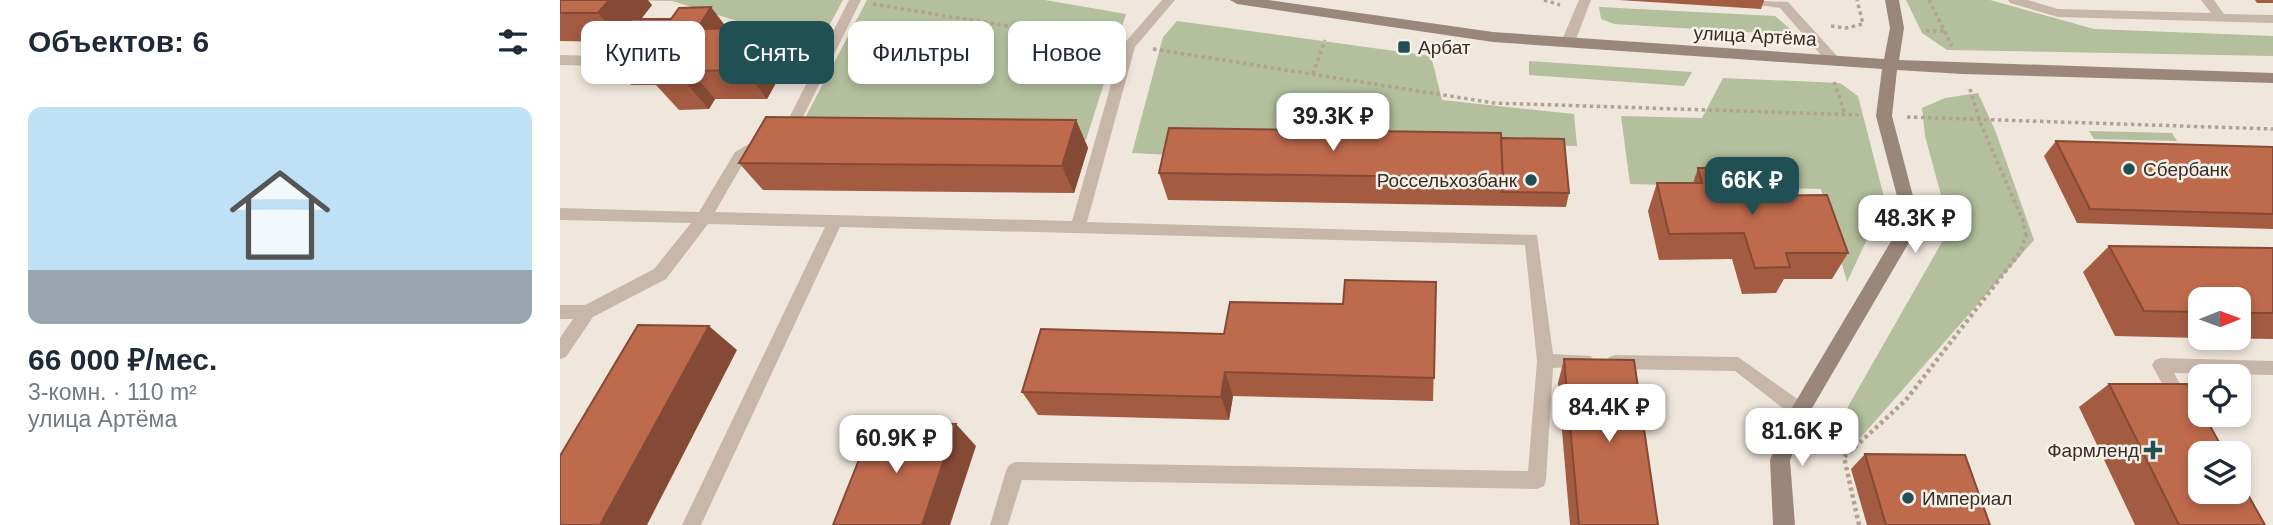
<!DOCTYPE html>
<html lang="ru">
<meta charset="utf-8">
<style>
body{margin:0;font-family:Helvetica,sans-serif;background:#f6f6f7;color:#1f2937;height:100vh;display:flex;flex-direction:column;font-size:26px;white-space:nowrap}
*{box-sizing:border-box;margin:0}
p{font-size:23px;color:#747a83}
.icon{flex:none;width:38px;height:38px;fill:none;stroke:currentColor;stroke-width:2;stroke-linecap:round;stroke-linejoin:round}
.map{position:relative;flex:1;overflow:hidden}
.drawer{display:flex;flex-direction:column;background:#fff;width:560px}
.drawer>*{flex:none}
.guide{position:absolute;left:21px;top:21px;width:665px;height:63px;display:flex;gap:14px}
.needle{width:46px;rotate:89deg}
.buttons{position:absolute;left:1628px;top:287px;display:grid;gap:14px}
.buttons a{display:grid;place-items:center;width:63px;height:63px;border-radius:14px;background:#fff;box-shadow:0 4px 10px #0003;font-size:35px}
.price{position:absolute;translate:-50% -60px;padding:0 16px;border-radius:14px;background:#fff;color:#222;font-size:23px;line-height:46px;filter:drop-shadow(0 2px 4px #0008)}
.price::after{content:'';position:absolute;left:50%;top:42px;width:21px;height:16px;margin-left:-10px;background:inherit;clip-path:polygon(0 0,100% 0,50% 100%)}
.price.selected{background:#205054;color:#fff}
ul{padding:0;list-style:none}
li{display:grid;align-content:center;gap:14px;height:371px;padding:0 28px}
li+li{border-top:2px solid #e0e1e3}
li span{display:grid;place-items:center;height:217px;border-radius:14px;color:#555}
li>.icon{margin-inline-start:auto}
span .icon{width:126px;height:126px;fill:#fffc;stroke-width:1}
li b{font-size:30px}
h2{display:flex;justify-content:space-between;align-items:center;height:84px;padding:0 28px;font-size:30px}
.tag{padding:0 24px;border-radius:14px;background:#fff;box-shadow:0 4px 10px #0003;font-size:24px;line-height:63px}
.tag.selected{background:#205054;color:#fff}
main{display:flex;flex:1;min-height:0}
.map>svg:first-child{display:block}
</style>
<main>
<section class="drawer">
<h2>Объектов: 6<svg class="icon" aria-label="filters" viewBox="0 0 24 24"><path d="M4 7h16M4 17h16"/><circle cx="9" cy="7" r="2"/><circle cx="15" cy="17" r="2"/></svg></h2>
<ul>
<li><span style="background:linear-gradient(#bfe0f5 75%,#9aa5b1 0)"><svg class="icon" aria-label="home" viewBox="0 0 24 24"><path d="M3 11l9-7 9 7M6 9v11h12V9"/></svg></span><div><b>66 000 ₽/мес.</b><p>3-комн. · 110 m²</p><p>улица Артёма</p></div></li>
</ul>
</section>
<div class="map">
<svg width="1713" height="525" viewBox="0 0 1713 525">
<rect width="100%" height="100%" fill="#f0e7dc"/>
<!-- green -->
<g fill="#b3bf9d">
<path d="M 61,0 L 283,0 L 258,46 L 112,1 Z"/>
<path d="M 307,0 L 485,0 L 566,14 L 526,140 L 234,139 Z"/>
<path d="M 1346,0 L 1430,0 L 1534,29 L 1713,36 L 1713,56 L 1387,50 L 1362,33 Z"/>
<path d="M 1039,7 L 1215,16 L 1237,35 L 1054,24 L 1041,19 Z"/>
<path d="M 617,21 L 871,56 L 882,100 L 1014,114 L 1017,146 L 615,142 L 611,155 L 572,153 L 603,37 Z"/>
<path d="M 969,61 L 1132,72 L 1124,86 L 969,75 Z"/>
<path d="M 1163,78 L 1280,83 L 1298,96 L 1325,201 L 1287,282 L 1261,189 L 1070,184 L 1061,116 L 1142,118 Z"/>
<path d="M 1418,93 L 1435,130 L 1474,240 L 1288,452 L 1270,438 L 1390,228 L 1365,136 L 1362,108 L 1385,98 Z"/>
<path d="M 1529,131 L 1612,133 L 1617,141 L 1534,139 Z"/>
</g>
<g fill="none" stroke-linecap="round" stroke-linejoin="round">
<!-- path-far1 -->
<g stroke="#b3a293" stroke-width="3.5" stroke-dasharray="3.5 3.5" stroke-linecap="butt">
<path d="M 984,0 L 1000,5"/>
<path d="M 1369,0 L 1392,46"/>
<path d="M 313,4 L 546,42"/>
<path d="M 1271,26 L 1286,28 L 1303,24 L 1297,0"/>
<path d="M 1366,31 L 1385,31"/>
<path d="M 593,49 L 934,103 L 1301,115"/>
<path d="M 753,74 L 765,40"/>
<path d="M 1274,82 L 1285,114"/>
<path d="M 1410,89 L 1420,122 L 1464,223 L 1466,236"/>
<path d="M 1347,117 L 1713,129"/>
</g>
<!-- path -->
<path stroke="#b3a293" stroke-width="4.5" stroke-dasharray="3.5 3.5" stroke-linecap="butt" d="M 1299,525 L 1284,457 L 1346,400 L 1461,251 L 1466,234"/>
<!-- lane -->
<g fill="#c8b7a9" fill-rule="evenodd">
<path d="M 289,0 L 301,0 L 242,119 L 225,133 L 215,133 L 213,129 L 230,116 Z"/>
<path d="M 602,0 L 615,0 L 575,47 L 527,222 L 977,235 L 993,354 L 1031,356 L 1033,361 L 1031,366 L 993,368 L 986,480 L 984,486 L 977,489 L 462,480 L 448,525 L 430,525 L 446,471 L 449,465 L 455,462 L 968,471 L 977,361 L 965,245 L 280,227 L 141,525 L 122,525 L 265,227 L 148,224 L 106,279 L 33,317 L 6,357 L 0,359 L 0,338 L 13,319 L 0,319 L 0,305 L 25,305 L 94,269 L 131,223 L 0,220 L 0,208 L 139,212 L 175,152 L 201,137 L 206,138 L 208,142 L 185,160 L 155,212 L 512,221 L 562,46 Z"/>
<path d="M 1019,0 L 1031,0 L 1015,42 L 1013,45 L 1003,45 L 1001,42 Z"/>
<path d="M 1185,0 L 1228,2 L 1278,57 L 1278,63 L 1268,63 L 1220,8 L 1191,4 Z"/>
<path d="M 1448,0 L 1468,0 L 1498,9 L 1651,13 L 1641,0 L 1654,0 L 1664,14 L 1713,15 L 1713,23 L 1498,17 L 1450,3 Z"/>
<path d="M 0,55 L 37,56 L 44,61 L 37,66 L 0,65 Z"/>
<path d="M 1055,355 L 1178,357 L 1246,405 L 1249,411 L 1246,417 L 1240,419 L 1234,417 L 1175,371 L 1055,369 L 1049,367 L 1047,362 L 1049,357 Z"/>
<path d="M 1601,358 L 1713,361 L 1713,375 L 1614,373 L 1630,402 L 1627,408 L 1621,410 L 1615,408 L 1592,365 L 1595,360 Z"/>
</g>
<!-- secondary -->
<path fill="#9b877a" fill-rule="evenodd" d="M 670,0 L 708,0 L 933,32 L 1324,59 L 1330,28 L 1325,0 L 1339,0 L 1344,28 L 1339,60 L 1713,73 L 1713,83 L 1402,74 L 1337,70 L 1332,116 L 1354,200 L 1351,239 L 1248,415 L 1230,460 L 1235,525 L 1213,525 L 1210,460 L 1230,411 L 1333,238 L 1338,200 L 1316,116 L 1322,69 L 933,42 L 677,4 Z"/>
</g>
<!-- wall -->
<g fill="#a35b41">
<path d="M 0,0 L 92,5 L 81,19 L 167,28 L 210,28 L 231,56 L 207,99 L 155,99 L 149,109 L 119,110 L 96,85 L 71,85 L 45,56 L 55,42 L 0,41 Z"/>
<path d="M 1059,0 L 1204,0 L 1204,1 L 1201,9 Z"/>
<path d="M 1695,0 L 1713,0 L 1713,3 L 1697,3 Z"/>
<path d="M 516,120 L 528,148 L 514,193 L 203,190 L 179,163 Z"/>
<path d="M 941,138 L 1009,193 L 1006,207 L 608,200 L 599,173 Z"/>
<path d="M 1496,141 L 1713,147 L 1713,229 L 1517,223 L 1484,156 Z"/>
<path d="M 1138,168 L 1183,196 L 1288,253 L 1272,279 L 1224,279 L 1216,293 L 1182,294 L 1172,259 L 1099,260 L 1088,211 L 1097,183 L 1133,183 Z"/>
<path d="M 1549,246 L 1713,248 L 1713,339 L 1646,338 L 1678,338 L 1678,299 L 1640,299 L 1640,338 L 1555,336 L 1523,272 Z"/>
<path d="M 876,282 L 873,401 L 673,396 L 669,420 L 478,415 L 462,392 L 664,334 Z"/>
<path d="M 1004,359 L 1098,525 L 1010,525 L 998,383 Z"/>
<path d="M 1549,384 L 1705,525 L 1575,525 L 1519,407 Z"/>
<path d="M 1305,454 L 1430,525 L 1307,525 L 1291,469 Z"/>
</g>
<!-- shaded-wall -->
<g fill="#854a35">
<path d="M 49,0 L 88,0 L 92,5 L 63,42 L 38,13 Z"/>
<path d="M 151,7 L 173,36 L 137,29 Z"/>
<path d="M 210,28 L 231,56 L 207,99 L 185,70 Z"/>
<path d="M 131,71 L 155,99 L 149,109 L 124,81 Z"/>
<path d="M 516,120 L 528,148 L 514,193 L 502,166 Z"/>
<path d="M 149,326 L 177,350 L 87,525 L 40,525 Z"/>
<path d="M 665,372 L 673,396 L 669,420 L 661,397 Z"/>
<path d="M 396,424 L 416,446 L 390,525 L 362,525 Z"/>
</g>
<!-- building -->
<g fill="#be6a4c" stroke="#854a35" stroke-width="2">
<path d="M 0,0 L 49,0 L 38,13 L 0,13 Z"/>
<path d="M 151,7 L 137,29 L 210,28 L 185,70 L 131,71 L 124,81 L 94,82 L 111,56 L 45,56 L 72,19 L 111,19 L 119,8 Z"/>
<path d="M 206,117 L 516,120 L 502,166 L 179,163 Z"/>
<path d="M 609,128 L 941,133 L 943,178 L 599,173 Z"/>
<path d="M 941,138 L 1004,139 L 1009,193 L 942,192 L 943,178 Z"/>
<path d="M 1496,141 L 1713,147 L 1713,214 L 1530,209 Z"/>
<path d="M 1138,168 L 1175,168 L 1183,196 L 1267,195 L 1288,253 L 1226,253 L 1230,267 L 1195,268 L 1184,233 L 1109,234 L 1097,183 L 1142,183 Z"/>
<path d="M 1549,246 L 1713,248 L 1713,313 L 1678,313 L 1678,299 L 1640,299 L 1640,312 L 1584,311 Z"/>
<path d="M 785,280 L 876,282 L 874,378 L 665,372 L 661,397 L 462,392 L 481,329 L 664,334 L 670,302 L 783,304 Z"/>
<path d="M 78,325 L 149,326 L 40,525 L 0,525 L 0,456 Z"/>
<path d="M 1004,359 L 1074,360 L 1098,525 L 1019,525 Z"/>
<path d="M 1549,384 L 1627,384 L 1640,408 L 1640,415 L 1644,415 L 1665,453 L 1640,453 L 1640,492 L 1678,492 L 1678,477 L 1705,525 L 1619,525 Z"/>
<path d="M 314,422 L 396,424 L 362,525 L 273,525 Z"/>
<path d="M 1305,454 L 1405,455 L 1430,525 L 1326,525 Z"/>
</g>
<!-- markers -->
<g fill="#205054" stroke="#f8f1e8" stroke-width="2.5">
<rect x="837" y="40" width="14" height="14" rx="3.5"/>
<circle cx="1569" cy="169" r="7"/>
<circle cx="971" cy="180" r="7"/>
<path d="M1589.5 439.5h7v7h7v7h-7v7h-7v-7h-7v-7h7z"/>
<circle cx="1348" cy="498" r="7"/>
</g>
<g text-anchor="middle" dominant-baseline="central" stroke-width="5" stroke-linejoin="round" paint-order="stroke">
<!-- street labels -->
<g font-size="19" fill="#352d28" stroke="#f8f1e8">
<text transform="translate(1195 36) rotate(3)">улица Артёма</text>
</g>
<!-- poi labels -->
<g font-size="19" fill="#352d28" stroke="#f8f1e8" text-anchor="start">
<text x="858" y="47">Арбат</text>
<text x="1583" y="169">Сбербанк</text>
<text x="957" y="180" text-anchor="end">Россельхозбанк</text>
<text x="1579" y="450" text-anchor="end">Фармленд</text>
<text x="1362" y="498">Империал</text>
</g>
</g>
</svg>
<div class="buttons">
<a><svg class="needle" viewBox="-14 -14 28 28"><path d="M0-13l5 13h-10z" fill="#e53935"/><path d="M0 13l5-13h-10z" fill="#747a83"/></svg></a>
<a><svg class="icon" aria-label="locate" viewBox="0 0 24 24"><circle cx="12" cy="12" r="6"/><path d="M12 2v4M12 18v4M2 12h4M18 12h4"/></svg></a>
<a><svg class="icon" aria-label="layers" viewBox="0 0 24 24"><path d="M12 4l9 5-9 5-9-5zM3 14l9 5 9-5"/></svg></a>
</div>
<b class="price" style="left:773px;top:153px">39.3K ₽</b>
<b class="price selected" style="left:1192px;top:217px">66K ₽</b>
<b class="price" style="left:1355px;top:255px">48.3K ₽</b>
<b class="price" style="left:1049px;top:444px">84.4K ₽</b>
<b class="price" style="left:1242px;top:468px">81.6K ₽</b>
<b class="price" style="left:336px;top:475px">60.9K ₽</b>
<div class="guide">
<a class="tag">Купить</a>
<a class="tag selected">Снять</a>
<a class="tag">Фильтры</a>
<a class="tag">Новое</a>
</div>
</div>
</main>
